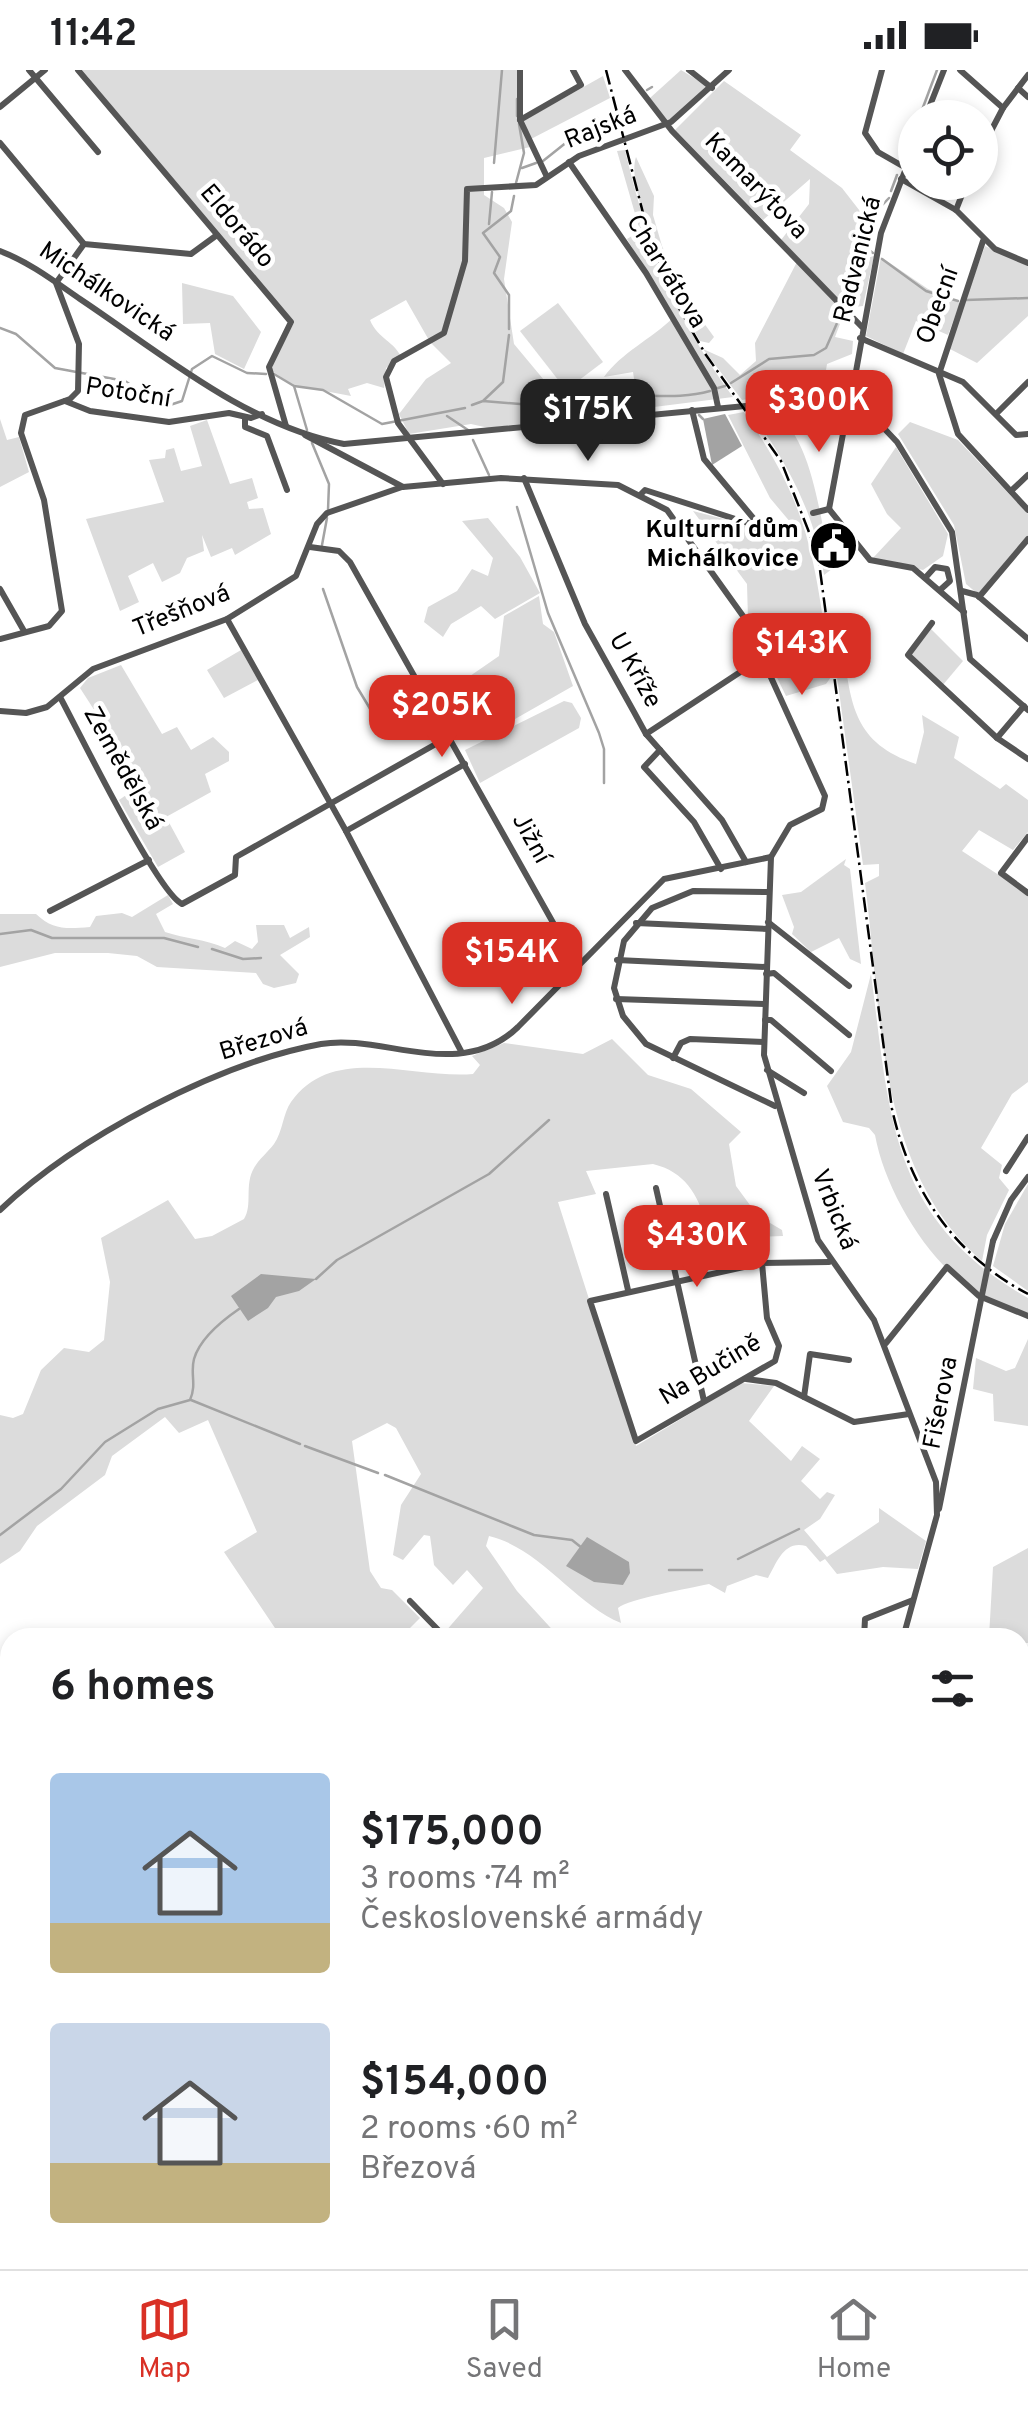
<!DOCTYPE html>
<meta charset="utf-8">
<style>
body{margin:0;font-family:Overpass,sans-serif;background:#f6f6f6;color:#202124;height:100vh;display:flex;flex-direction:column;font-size:38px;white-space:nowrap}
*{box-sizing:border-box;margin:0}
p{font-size:32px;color:#757577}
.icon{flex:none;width:55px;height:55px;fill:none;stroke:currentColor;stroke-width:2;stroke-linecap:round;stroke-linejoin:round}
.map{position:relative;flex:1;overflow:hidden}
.sheet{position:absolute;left:0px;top:1558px;width:1030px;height:642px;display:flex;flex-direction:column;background:#fff;border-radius:30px 30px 0 0;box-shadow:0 5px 15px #0003}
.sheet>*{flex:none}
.controls{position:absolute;left:898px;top:30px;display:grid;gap:20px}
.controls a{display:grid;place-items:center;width:100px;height:100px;border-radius:50%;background:#fff;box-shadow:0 5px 15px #0003;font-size:50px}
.price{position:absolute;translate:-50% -85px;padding:0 22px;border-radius:20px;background:#d93025;color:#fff;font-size:32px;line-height:65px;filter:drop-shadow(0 2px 5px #0008)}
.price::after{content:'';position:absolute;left:50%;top:60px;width:30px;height:22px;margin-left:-15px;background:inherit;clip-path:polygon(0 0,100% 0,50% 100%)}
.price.active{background:#222;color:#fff}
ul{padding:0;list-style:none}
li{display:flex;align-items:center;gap:30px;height:250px;padding:0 50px}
li span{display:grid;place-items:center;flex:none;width:280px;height:200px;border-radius:10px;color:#555}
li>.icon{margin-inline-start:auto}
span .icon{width:120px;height:120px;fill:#fffc;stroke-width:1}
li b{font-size:42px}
h2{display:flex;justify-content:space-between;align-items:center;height:120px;padding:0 50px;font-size:42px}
.status{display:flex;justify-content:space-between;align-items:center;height:70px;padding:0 50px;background:#fff;direction:ltr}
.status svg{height:28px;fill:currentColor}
.dock{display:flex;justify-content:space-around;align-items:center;height:140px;border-top:2px solid #e0e0e0;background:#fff;font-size:28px;color:#757577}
.dock a{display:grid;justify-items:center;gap:5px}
.dock .active{color:#d93025}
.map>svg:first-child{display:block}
</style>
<div class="status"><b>11:42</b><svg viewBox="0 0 49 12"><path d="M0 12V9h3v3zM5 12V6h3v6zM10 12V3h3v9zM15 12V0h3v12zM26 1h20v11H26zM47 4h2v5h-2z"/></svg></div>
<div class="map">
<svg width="1028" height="2199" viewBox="0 0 1028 2199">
<rect width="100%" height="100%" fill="#fff"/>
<!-- green -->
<g fill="#dcdcdc">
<path d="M 82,0 L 518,0 L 518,38 L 530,77 L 484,88 L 484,125 L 504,138 L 512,152 L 504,209 L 514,274 L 559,328 L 583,331 L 593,323 L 635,315 L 633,302 L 604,307 C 621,283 651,269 673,248 L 627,169 L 640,161 L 617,81 L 625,80 C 648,177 674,246 733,327 L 489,358 L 471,354 L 409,364 L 399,344 L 426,309 L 451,293 L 430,272 L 406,230 L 370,250 C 378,269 395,272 401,287 L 386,298 L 384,318 L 367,313 L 348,319 L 351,326 L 293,315 L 272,301 L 273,289 L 294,253 Z"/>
<path d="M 681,0 L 709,17 L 667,52 L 650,28 Z"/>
<path d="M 603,6 L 610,28 L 531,69 L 523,51 Z"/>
<path d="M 724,11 L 801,65 L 790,80 L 842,118 L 863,145 L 856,191 L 874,186 L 863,236 L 846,238 L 835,267 L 853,271 L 852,284 L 827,294 L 823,318 L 742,330 L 703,279 L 723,288 L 740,305 L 756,291 L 755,273 L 799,188 L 781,170 L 809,134 L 810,109 L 763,150 L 675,60 Z"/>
<path d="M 636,87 L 654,126 L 653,145 L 662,176 L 683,224 L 714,267 L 709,273 L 700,271 C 680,237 624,121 636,87 Z"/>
<path d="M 985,176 L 1028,196 L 1028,246 L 977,293 L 948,278 Z"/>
<path d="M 881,187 L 928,219 L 960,233 L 948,265 L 916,251 L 903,284 L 866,266 Z"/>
<path d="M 182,213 L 233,226 L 261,262 L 244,299 L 215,284 L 210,253 L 183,254 Z"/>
<path d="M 558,233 L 603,292 L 566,320 L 520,261 Z"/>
<path d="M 767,340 C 814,357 820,457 832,499 L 824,505 C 815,443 787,393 751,342 Z"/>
<path d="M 744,342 C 812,440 815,492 831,607 L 826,614 L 786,626 L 748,549 L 747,514 L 693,441 L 755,457 L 791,453 L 770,428 L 728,345 Z"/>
<path d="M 0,349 L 7,370 L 19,367 L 29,402 L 0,417 Z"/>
<path d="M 207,350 L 230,414 L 252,408 L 258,428 L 247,432 L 249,439 L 263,438 L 271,464 L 235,485 L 232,478 L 211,487 L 202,465 L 204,481 L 187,488 L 180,503 L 162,512 L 153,493 L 128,506 L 139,532 L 120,541 L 86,449 L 164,432 L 149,390 L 165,388 L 166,380 L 174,378 L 181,401 L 202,396 L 190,356 Z"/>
<path d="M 910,352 L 958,370 L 1028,444 L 1028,465 L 978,524 L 966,514 L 954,455 L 898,364 Z"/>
<path d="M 896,377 L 948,464 L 943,486 L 923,500 L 873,488 L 901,458 L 887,444 L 871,414 Z"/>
<path d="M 488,448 L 520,487 L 540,523 L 495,549 L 481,536 L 451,554 L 443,567 L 424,552 L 428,537 L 457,521 L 472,499 L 488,506 L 493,488 L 462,451 Z"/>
<path d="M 539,526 L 543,554 L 554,562 L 573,616 L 485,666 L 457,615 L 499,586 L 504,546 Z"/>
<path d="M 931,559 L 963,591 L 942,616 L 911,585 Z"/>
<path d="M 843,577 C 851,636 854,673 916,694 L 924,662 L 922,645 L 959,667 L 954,688 L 1000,719 L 1006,714 L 1028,730 L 1028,762 L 1013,780 L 979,760 L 962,781 L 1028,824 L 1028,1012 L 1012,1024 L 981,1078 L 1002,1095 L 999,1108 L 1009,1120 L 987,1165 L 982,1191 C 876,1099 882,942 865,813 L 879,806 L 879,794 L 863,795 L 833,578 Z"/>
<path d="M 241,580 L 258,610 L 224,628 L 207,600 Z"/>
<path d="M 121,595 L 162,664 L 177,657 L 191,680 L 213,667 L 229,682 L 229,691 L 205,704 L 211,722 L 166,747 L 185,782 L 158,797 L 119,730 L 142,714 L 80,618 L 88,608 Z"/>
<path d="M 564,631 L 572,633 L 581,648 L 579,658 L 480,713 L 465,680 Z"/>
<path d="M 846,789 L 844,795 L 850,799 L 861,894 L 850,889 L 839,868 L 811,882 L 792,864 L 794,857 L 782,825 L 801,822 Z"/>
<path d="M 168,825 L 173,834 L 156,844 L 165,862 C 186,869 205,869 225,878 L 235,871 L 252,879 L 258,872 L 256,855 L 284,855 L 290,868 L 309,857 L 310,867 L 280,885 L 299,904 L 296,913 L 274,918 L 263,914 L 256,903 L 157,897 L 137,886 L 108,883 L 55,883 L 0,897 L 0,844 L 36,844 C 53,860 66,859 90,857 L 96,846 L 122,843 L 132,847 Z"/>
<path d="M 871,904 C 890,1046 889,1149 1028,1228 L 1028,1251 L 1026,1244 C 1010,1237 990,1231 975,1222 C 927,1191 885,1120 875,1065 L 869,1058 L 843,1052 L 827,1016 L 851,982 Z"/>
<path d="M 612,969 L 648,1005 L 691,1019 L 741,1062 L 729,1074 L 736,1116 L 758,1146 L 782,1160 L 783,1166 L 727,1168 L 726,1153 L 707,1155 C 697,1123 685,1102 653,1094 L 586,1101 L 596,1124 L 558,1132 L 636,1376 L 741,1313 L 774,1316 L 749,1351 L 791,1391 L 802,1376 L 820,1389 L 801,1411 L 820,1429 L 827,1422 L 835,1425 L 820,1449 L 804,1460 L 827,1487 L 879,1452 L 879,1438 L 926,1471 L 918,1499 L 883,1497 L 837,1504 L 825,1489 L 820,1492 L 806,1476 C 784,1470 777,1492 768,1508 L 756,1505 L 727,1516 L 725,1523 L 709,1514 C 691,1518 628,1529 618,1538 L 621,1553 C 575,1534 540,1478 489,1466 L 486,1476 L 517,1521 L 559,1567 L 451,1567 L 445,1562 L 483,1518 L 467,1500 L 453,1515 L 434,1495 L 430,1466 L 424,1465 L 403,1490 L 393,1485 L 401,1435 L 421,1404 L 396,1358 L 387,1353 L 352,1371 L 370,1501 L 381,1518 L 392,1520 L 420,1548 L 401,1567 L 281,1567 L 224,1482 L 257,1462 L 208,1350 L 179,1363 L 165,1347 L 112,1386 L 105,1405 L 37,1456 L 20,1481 L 0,1494 L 0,1345 L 13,1348 L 23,1344 L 41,1300 L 64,1278 L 89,1282 L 104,1270 L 110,1212 L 101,1168 L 168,1130 L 195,1169 L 212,1166 L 244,1149 C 253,1135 244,1115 254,1098 C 259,1089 268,1082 274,1074 C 283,1061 283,1043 291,1032 C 332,973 413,1009 473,1004 L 480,995 L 472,986 L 504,973 L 583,984 Z"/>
<path d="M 1028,1114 L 1028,1221 L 993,1196 L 1005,1154 Z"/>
<path d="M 1028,1269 L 1028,1356 L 994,1351 L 993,1324 L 973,1319 L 976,1288 L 1006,1301 L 1015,1298 Z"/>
<path d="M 1028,1478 L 1028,1573 L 1020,1573 L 1020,1568 L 989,1567 L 993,1497 Z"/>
</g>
<!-- water -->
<g fill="#a3a3a3">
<path d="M 725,344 L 742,376 L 712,395 L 703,349 Z"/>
<path d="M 261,1204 L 316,1209 L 299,1221 L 276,1227 L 268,1238 L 248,1251 L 231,1226 Z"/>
<path d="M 587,1467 L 629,1492 L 630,1503 L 623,1515 L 594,1512 L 566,1496 Z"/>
</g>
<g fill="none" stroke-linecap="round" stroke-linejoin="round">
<!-- stream -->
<g stroke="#a3a3a3" stroke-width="2.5">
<path d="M 647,20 L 652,17"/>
<path d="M 517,46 L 517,29"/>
<path d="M 919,48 L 937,0"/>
<path d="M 543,91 L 597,48"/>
<path d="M 902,91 L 915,59"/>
<path d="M 494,93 L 502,0"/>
<path d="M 522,98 L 536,93"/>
<path d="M 516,113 L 524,83 L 519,54"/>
<path d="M 891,121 L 897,105"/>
<path d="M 489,154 L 492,122"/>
<path d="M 862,175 L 873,183"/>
<path d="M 882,189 L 926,221 L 958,231"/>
<path d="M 966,230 L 1028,228"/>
<path d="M 0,258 L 16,264 L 55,298 L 125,311 L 164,337 L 182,331 L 192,299 L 212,286 L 247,303 L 266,304"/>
<path d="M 509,259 L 509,225 L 494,203 L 500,187 L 483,163 L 511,141 L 514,126"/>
<path d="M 274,304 L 294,316 L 323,320 L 382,354 L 465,338"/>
<path d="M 731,313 L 769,289 L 814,285 L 826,278 L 849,226 L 868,150 L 889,128"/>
<path d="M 294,316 L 307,360"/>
<path d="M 718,318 L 725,316"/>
<path d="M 596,329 C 634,320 672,332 710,321"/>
<path d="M 484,330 L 503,312 L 509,265"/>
<path d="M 472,335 L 483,331 L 556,337 L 586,332"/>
<path d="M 699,345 L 703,349"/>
<path d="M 447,346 L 468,360"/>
<path d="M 473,370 L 489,405"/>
<path d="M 312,373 L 329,414 L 328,440"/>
<path d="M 517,437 L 548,543 L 599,663 L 604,679 L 604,713"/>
<path d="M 322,475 L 327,448"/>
<path d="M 323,519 L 357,617 L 372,642"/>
<path d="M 0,864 L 31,860 L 52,868 L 164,868 L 198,877"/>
<path d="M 212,879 L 243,889 L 261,888"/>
<path d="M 316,1209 L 337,1190 L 489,1104 L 549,1050"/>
<path d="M 191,1330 L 300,1374"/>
<path d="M 305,1376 L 378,1403"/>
<path d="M 385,1405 L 534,1465 L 572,1470 L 582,1478"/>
<path d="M 0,1465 L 61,1419 L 105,1372 L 158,1339 L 190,1330 C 197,1314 190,1304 194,1289 C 200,1268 223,1250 239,1239"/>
<path d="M 738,1489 L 799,1459"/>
<path d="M 669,1500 L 702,1500"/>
<path d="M 0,2162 L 10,2148"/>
</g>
<defs>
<g id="major">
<path d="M 0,2135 L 10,2143"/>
<path d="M 58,2190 L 67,2199"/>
</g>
</defs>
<!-- major casing -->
<use href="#major" stroke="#dbdbdb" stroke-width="14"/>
<!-- minor -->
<g stroke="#555" stroke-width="6">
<path d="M 29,0 L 98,82"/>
<path d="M 78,0 L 291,252 L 269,297 L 286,356"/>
<path d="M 520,0 L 520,50 L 547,107"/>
<path d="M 625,0 L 672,61 L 862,257"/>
<path d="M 689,0 L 712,18"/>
<path d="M 882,0 L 865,63 L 878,82 L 906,98"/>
<path d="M 960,0 L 1003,38"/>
<path d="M 1018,18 L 1028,27"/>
<path d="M 0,37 L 45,0"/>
<path d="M 925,48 L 944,0"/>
<path d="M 520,50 L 581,15 L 573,0"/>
<path d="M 0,73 L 84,174 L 191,184 L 217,165"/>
<path d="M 980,82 L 1003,38 L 1028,5"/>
<path d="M 569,92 L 646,203 L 714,318 L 718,337"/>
<path d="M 901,109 L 956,140 L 995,179 L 1028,193"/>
<path d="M 956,140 L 967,112"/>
<path d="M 983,171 L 939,304 L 958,364 L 1028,440"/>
<path d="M 0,181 C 29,192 54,211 80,229 C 161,283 247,356 344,374 L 842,327"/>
<path d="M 860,268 L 963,312 L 1016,365 L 1028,364"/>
<path d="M 853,318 L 881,163 L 915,75"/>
<path d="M 853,318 L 861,324 L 860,333"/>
<path d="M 65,331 L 90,341 L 169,352 L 229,343 L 251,348 L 262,344"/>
<path d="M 860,333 L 897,372 L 952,462 L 970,589 L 1028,640"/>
<path d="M 692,340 L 704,389 L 759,455"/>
<path d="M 996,344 L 1028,312"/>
<path d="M 245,347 L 245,357 L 267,366 L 287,420"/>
<path d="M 305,365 L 403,417 L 501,408 L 618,415 L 667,440 L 743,546 L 825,726 L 822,739 L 790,755 L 771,787 L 764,985 L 818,1170 L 874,1250 L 936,1412 L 937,1445 L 903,1568"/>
<path d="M 524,408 L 585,554 L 634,642 L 646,664 L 722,750 L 746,792"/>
<path d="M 443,414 L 398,353 L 386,307 L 394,291 L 444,263 L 465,191 L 467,119 L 536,115 L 579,86 L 671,52 L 729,0"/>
<path d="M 1011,421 L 1028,405"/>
<path d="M 641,424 L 645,420 L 751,454 L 778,455"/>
<path d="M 829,439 L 870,490 L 913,498 L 964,542"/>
<path d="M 829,439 L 848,337"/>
<path d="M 813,443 L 829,439"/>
<path d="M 310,477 L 339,481 L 350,492 L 578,897"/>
<path d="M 926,507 L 935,497 L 947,499 L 950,511 L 940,520"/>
<path d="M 0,519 L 24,561"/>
<path d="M 962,521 L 977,525 L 1028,569"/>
<path d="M 979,527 L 1028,469"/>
<path d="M 227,549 L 346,761 L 461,981"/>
<path d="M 932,553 L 908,585 L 997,668 L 1028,689"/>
<path d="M 0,569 L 49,556 L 62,541 L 44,430 L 21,363 L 25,345 L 70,329 L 78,321 L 79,274 L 56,213 L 84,174"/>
<path d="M 60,627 C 79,662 157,822 182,834 L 235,805 L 236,787 L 450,666"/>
<path d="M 0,641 L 26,643 L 47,637 L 93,599 L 227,549 L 296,506 L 317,454 L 327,443 L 402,417"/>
<path d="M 646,664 L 763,587"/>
<path d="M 997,668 L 1024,636"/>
<path d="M 660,680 L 644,697 L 694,752 L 721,799"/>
<path d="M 346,761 L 465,694"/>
<path d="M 1028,767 L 1001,803 L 1028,823"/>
<path d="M 769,822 L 693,821 L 652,838 L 624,871 L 614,918 L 623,946 L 646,974 L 775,1036"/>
<path d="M 50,841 L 149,790"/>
<path d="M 768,852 L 849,916"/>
<path d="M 636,853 L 768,859"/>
<path d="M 617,890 L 766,897"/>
<path d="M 766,904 L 774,903 L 849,965"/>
<path d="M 616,929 L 765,934"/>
<path d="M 765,950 L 771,950 L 831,1001"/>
<path d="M 673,988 L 681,973 L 690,969 L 764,972"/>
<path d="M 767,1000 L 804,1023"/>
<path d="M 1006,1101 L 1028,1067"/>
<path d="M 656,1118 L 704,1331"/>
<path d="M 606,1124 L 628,1220"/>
<path d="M 0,1140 C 76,1068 217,993 321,974 C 382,963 460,1013 518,957 L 664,809 L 771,787"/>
<path d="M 993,1171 L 1011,1130 L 1028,1107"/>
<path d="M 762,1193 L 767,1248 L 779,1276 L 775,1291 L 636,1371 L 590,1231 L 762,1193 L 829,1192"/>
<path d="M 886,1273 L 947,1197 L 979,1226 L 1028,1246"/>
<path d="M 746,1309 L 776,1313 L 854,1352 L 909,1344"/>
<path d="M 804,1327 L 810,1284 L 849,1290"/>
<path d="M 939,1439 L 982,1225"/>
<path d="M 410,1531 L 446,1568"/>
<path d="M 864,1568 L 865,1549 L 913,1530"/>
<path d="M 1020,1647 L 1028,1648"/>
<path d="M 0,1655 L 10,1647"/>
<path d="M 0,1771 L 10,1785"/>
<path d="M 1020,1883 L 1028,1882"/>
<path d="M 1020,1967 L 1028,1963"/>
<path d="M 304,2190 L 316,2199"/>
<path d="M 457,2190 L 470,2199"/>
<path d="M 744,2190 L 856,2199"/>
<path d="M 194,2199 L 200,2190"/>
<path d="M 391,2199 L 397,2190"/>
<path d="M 554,2199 L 554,2190"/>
<path d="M 726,2199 L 726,2190"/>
<path d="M 1021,2199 L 1028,2198"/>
</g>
<!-- major -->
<use href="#major" stroke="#000" stroke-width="9"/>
<!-- rail -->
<path stroke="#000" stroke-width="2.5" stroke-dasharray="15 5 2.5 5" stroke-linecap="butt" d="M 606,0 L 650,170 L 673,228 L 706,285 L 781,391 L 818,485 L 892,1039 C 910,1120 954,1185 1028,1224"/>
<!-- minor-bridge -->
<path stroke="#555" stroke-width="6" d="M 982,1225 L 993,1171"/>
</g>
<!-- icons -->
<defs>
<symbol id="civic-disc" viewBox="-11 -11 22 22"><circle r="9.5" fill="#000" stroke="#fff"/><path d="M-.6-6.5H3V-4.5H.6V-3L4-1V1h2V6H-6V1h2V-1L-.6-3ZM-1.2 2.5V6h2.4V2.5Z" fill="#fff"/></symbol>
</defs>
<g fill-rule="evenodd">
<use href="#civic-disc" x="806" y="448" width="55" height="55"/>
</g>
<g text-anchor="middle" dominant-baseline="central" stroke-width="9" stroke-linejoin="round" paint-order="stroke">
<!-- street labels -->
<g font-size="25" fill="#000" stroke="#fff">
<text transform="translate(601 59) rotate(-22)">Rajská</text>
<text transform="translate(755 117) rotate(46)">Kamarýtova</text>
<text transform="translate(236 157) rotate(50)">Eldorádo</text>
<text transform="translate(859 190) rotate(-76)">Radvanická</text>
<text transform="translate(665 202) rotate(58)">Charvátova</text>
<text transform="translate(106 223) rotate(34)">Michálkovická</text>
<text transform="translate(939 236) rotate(-70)">Obecní</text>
<text transform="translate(128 324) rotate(9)">Potoční</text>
<text transform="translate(182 542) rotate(-22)">Třešňová</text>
<text transform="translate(634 601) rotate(61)">U Kříže</text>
<text transform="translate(122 699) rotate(61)">Zemědělská</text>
<text transform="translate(530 769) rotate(61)">Jižní</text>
<text transform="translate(264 971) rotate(-17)">Březová</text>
<text transform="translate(833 1140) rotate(68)">Vrbická</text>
<text transform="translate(711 1301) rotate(-31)">Na Bučině</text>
<text transform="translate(942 1333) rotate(-79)">Fišerova</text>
</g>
<!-- poi labels -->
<g font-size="25" font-weight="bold" fill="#000" stroke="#fff" text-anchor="end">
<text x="799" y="461">Kulturní dům<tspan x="799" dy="29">Michálkovice</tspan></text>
</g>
</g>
</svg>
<div class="controls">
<a><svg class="icon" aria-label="locate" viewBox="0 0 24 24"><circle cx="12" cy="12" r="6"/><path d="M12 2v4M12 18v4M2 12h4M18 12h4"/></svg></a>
</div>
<b class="price" style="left:819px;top:385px">$300K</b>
<b class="price active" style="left:588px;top:394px">$175K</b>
<b class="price" style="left:802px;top:628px">$143K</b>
<b class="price" style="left:442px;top:690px">$205K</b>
<b class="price" style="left:512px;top:937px">$154K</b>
<b class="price" style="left:697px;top:1220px">$430K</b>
<section class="sheet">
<h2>6 homes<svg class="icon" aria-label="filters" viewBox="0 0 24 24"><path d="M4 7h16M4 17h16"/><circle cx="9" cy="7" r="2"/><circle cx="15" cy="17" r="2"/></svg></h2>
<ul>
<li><span style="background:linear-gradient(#a9c7e8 75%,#c2b280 0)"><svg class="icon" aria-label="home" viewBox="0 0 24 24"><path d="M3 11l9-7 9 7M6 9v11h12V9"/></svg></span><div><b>$175,000</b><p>3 rooms · 74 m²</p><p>Československé armády</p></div></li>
<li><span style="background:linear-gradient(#c9d6e8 70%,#c2b280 0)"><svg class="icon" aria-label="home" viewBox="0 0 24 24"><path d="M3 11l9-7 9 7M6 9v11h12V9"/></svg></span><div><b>$154,000</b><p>2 rooms · 60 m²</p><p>Březová</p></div></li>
</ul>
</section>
</div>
<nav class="dock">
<a class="active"><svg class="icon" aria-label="map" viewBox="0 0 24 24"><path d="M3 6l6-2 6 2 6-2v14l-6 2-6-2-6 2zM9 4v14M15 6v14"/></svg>Map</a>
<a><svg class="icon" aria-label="saved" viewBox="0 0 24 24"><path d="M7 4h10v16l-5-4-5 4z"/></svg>Saved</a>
<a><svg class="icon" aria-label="home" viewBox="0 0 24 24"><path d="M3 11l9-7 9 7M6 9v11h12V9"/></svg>Home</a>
</nav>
